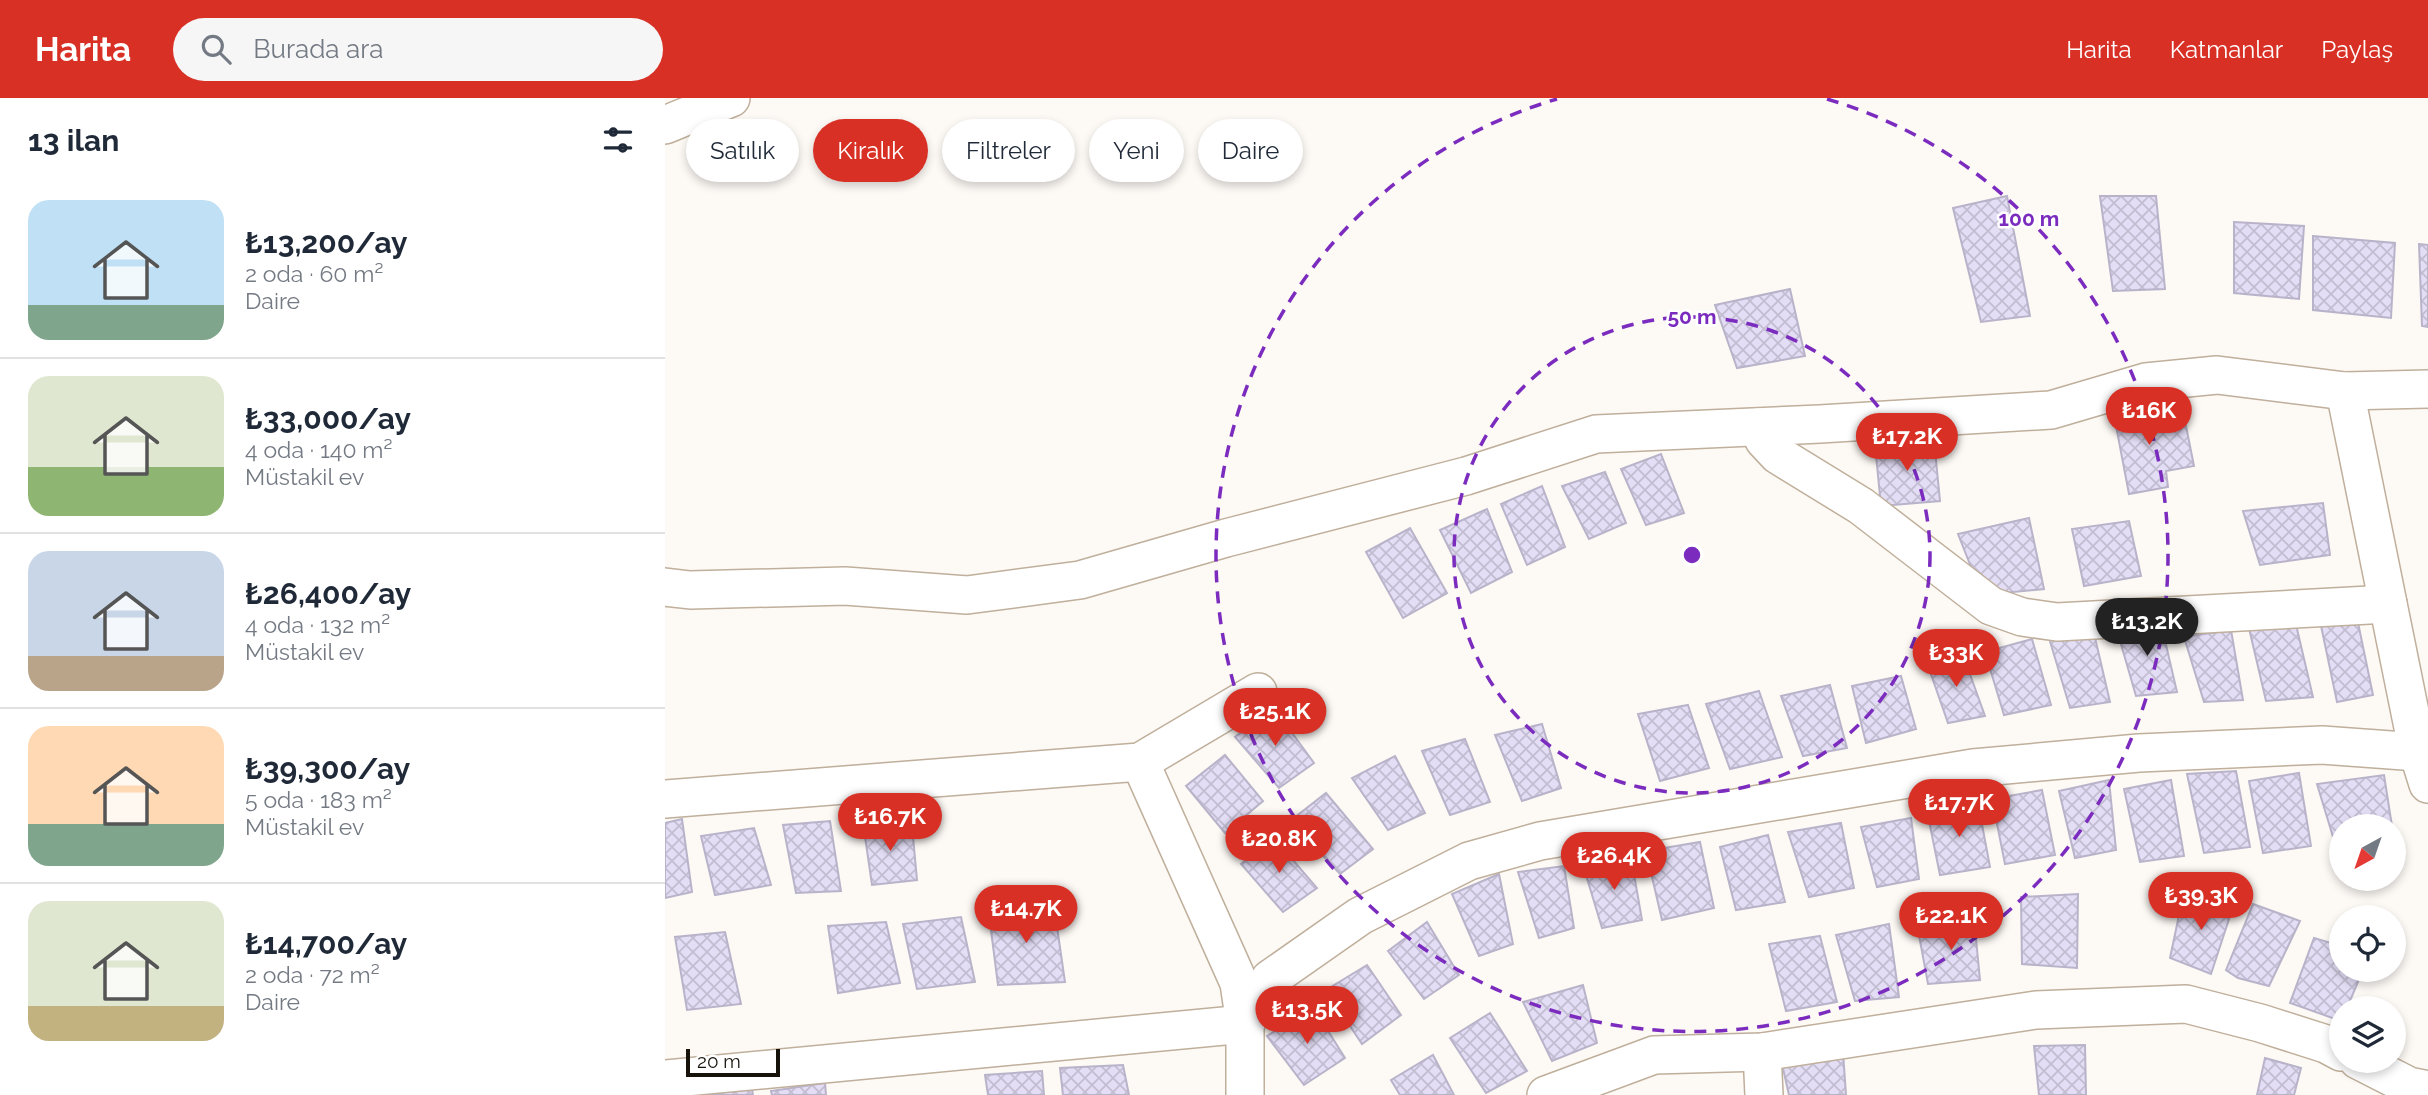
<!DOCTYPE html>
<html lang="tr">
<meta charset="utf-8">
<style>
body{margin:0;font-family:Raleway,sans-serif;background:#f6f6f7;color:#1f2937;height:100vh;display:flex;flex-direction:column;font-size:26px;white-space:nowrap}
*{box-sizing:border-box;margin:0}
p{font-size:23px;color:#747a83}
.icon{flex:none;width:38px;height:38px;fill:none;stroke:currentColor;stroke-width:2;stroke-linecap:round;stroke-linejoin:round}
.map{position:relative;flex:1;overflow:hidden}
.details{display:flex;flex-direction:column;background:#fff;width:665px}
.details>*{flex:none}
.banner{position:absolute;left:21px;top:21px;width:665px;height:63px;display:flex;gap:14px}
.needle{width:46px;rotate:220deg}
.fabs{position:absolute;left:1664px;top:716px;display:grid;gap:14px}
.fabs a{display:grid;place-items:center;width:77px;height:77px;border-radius:50%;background:#fff;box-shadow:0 4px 10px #0003;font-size:35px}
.scale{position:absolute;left:21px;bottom:18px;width:94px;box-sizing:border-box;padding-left:7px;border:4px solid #17120a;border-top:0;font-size:19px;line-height:24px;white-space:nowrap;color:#17120a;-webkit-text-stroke:5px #fff;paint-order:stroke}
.price{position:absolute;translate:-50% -60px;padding:0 16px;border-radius:24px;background:#d93025;color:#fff;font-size:23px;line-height:46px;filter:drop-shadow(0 2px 4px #0008)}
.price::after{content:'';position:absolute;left:50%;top:42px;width:21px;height:16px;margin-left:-10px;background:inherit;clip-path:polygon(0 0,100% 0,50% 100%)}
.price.on{background:#222;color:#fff}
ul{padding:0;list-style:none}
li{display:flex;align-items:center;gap:21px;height:175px;padding:0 28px}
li+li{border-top:2px solid #e0e1e3}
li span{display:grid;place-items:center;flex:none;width:196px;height:140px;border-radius:21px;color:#555}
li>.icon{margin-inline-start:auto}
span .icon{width:84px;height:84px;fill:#fffc;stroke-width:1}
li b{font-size:30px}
h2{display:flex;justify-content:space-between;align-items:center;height:84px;padding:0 28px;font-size:30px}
.tag{padding:0 24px;border-radius:32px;background:#fff;box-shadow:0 4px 10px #0003;font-size:24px;line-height:63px}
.tag.on{background:#d93025;color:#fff}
header{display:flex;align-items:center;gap:42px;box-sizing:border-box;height:98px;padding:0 35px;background:#d93025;color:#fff}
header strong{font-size:33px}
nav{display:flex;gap:38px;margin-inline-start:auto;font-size:24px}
.search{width:490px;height:63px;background:#f6f6f7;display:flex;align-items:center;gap:18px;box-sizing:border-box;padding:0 24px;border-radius:38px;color:#747a83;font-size:26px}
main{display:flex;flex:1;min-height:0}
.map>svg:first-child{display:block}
</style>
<header>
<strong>Harita</strong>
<div class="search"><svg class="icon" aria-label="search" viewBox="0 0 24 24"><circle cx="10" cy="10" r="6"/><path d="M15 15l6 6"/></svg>Burada ara</div>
<nav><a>Harita</a><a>Katmanlar</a><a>Paylaş</a></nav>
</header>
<main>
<section class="details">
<h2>13 ilan<svg class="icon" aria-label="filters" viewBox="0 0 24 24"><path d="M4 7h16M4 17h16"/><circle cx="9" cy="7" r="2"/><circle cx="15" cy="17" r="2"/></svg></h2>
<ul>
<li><span style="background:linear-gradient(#bfe0f5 75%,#7fa58c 0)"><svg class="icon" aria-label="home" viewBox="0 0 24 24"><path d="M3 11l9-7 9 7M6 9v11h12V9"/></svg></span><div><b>₺13,200/ay</b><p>2 oda · 60 m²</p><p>Daire</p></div></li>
<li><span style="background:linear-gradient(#dfe7d0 65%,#8fb573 0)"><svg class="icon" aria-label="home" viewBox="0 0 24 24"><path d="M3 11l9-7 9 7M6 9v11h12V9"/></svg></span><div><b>₺33,000/ay</b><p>4 oda · 140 m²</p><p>Müstakil ev</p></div></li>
<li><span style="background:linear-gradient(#c9d6e8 75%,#b9a48a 0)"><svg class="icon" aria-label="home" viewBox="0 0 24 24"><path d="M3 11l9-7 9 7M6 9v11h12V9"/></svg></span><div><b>₺26,400/ay</b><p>4 oda · 132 m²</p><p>Müstakil ev</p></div></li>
<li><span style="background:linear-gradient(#ffd9b3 70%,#7fa58c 0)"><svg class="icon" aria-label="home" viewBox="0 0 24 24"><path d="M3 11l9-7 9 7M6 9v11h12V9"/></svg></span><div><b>₺39,300/ay</b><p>5 oda · 183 m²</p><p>Müstakil ev</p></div></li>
<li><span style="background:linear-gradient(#dfe7d0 75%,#c2b280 0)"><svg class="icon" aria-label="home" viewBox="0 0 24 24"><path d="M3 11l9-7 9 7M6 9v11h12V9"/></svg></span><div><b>₺14,700/ay</b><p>2 oda · 72 m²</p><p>Daire</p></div></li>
</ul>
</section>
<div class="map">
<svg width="1763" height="997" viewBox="0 0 1763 997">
<defs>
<pattern id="building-cross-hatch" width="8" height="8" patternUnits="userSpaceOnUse" patternTransform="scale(1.75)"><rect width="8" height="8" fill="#e3ddf5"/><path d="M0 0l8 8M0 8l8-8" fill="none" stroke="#c2bdd1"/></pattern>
</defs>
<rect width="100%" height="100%" fill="#fdf9f5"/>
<!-- building -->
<g fill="url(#building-cross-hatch)" stroke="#b9b3ca" stroke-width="2">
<path d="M 1342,98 L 1365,218 L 1316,224 L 1288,110 Z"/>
<path d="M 1435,98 L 1491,98 L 1500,191 L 1448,193 Z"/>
<path d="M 1569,124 L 1639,128 L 1634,201 L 1569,195 Z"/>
<path d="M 1648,138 L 1730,145 L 1726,220 L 1648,212 Z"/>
<path d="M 1754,146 L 1763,147 L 1763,229 L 1757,228 Z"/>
<path d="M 1125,191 L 1140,258 L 1072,270 L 1050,207 Z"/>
<path d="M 1483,300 L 1488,329 L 1520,323 L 1529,368 L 1501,373 L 1503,389 L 1464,396 L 1447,307 Z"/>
<path d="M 1269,342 L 1275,403 L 1216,408 L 1210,347 Z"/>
<path d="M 996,356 L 1019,415 L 981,427 L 956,371 Z"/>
<path d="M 940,374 L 961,425 L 924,441 L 897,388 Z"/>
<path d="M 877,388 L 900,449 L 862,467 L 836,406 Z"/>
<path d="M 1658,405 L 1665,457 L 1595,467 L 1578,413 Z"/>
<path d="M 822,411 L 847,474 L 806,495 L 775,432 Z"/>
<path d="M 1364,420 L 1379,491 L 1317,497 L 1293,436 Z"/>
<path d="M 1464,423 L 1476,478 L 1419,488 L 1407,431 Z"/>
<path d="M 745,430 L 782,495 L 738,520 L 701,454 Z"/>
<path d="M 1691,515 L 1708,597 L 1672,604 L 1655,523 Z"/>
<path d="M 1629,518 L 1648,599 L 1601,603 L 1583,526 Z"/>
<path d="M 1495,521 L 1512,594 L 1471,598 L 1451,529 Z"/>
<path d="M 1428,531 L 1445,604 L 1405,610 L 1384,540 Z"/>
<path d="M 1566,532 L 1578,602 L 1539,604 L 1519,539 Z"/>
<path d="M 1367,541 L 1386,607 L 1339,617 L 1320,554 Z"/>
<path d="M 1297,554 L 1320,618 L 1283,625 L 1262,565 Z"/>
<path d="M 1236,578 L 1251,631 L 1201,645 L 1187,588 Z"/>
<path d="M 1165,587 L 1182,650 L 1138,658 L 1116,598 Z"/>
<path d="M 1094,593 L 1117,659 L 1065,671 L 1041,606 Z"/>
<path d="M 1023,607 L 1044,670 L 995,683 L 973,616 Z"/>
<path d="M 609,610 L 649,665 L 614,690 L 570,639 Z"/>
<path d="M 877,626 L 896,690 L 857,703 L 830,637 Z"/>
<path d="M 800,641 L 825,704 L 785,717 L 757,653 Z"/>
<path d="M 560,657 L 598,703 L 560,735 L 521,688 Z"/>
<path d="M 730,658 L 760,715 L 723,732 L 687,680 Z"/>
<path d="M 1571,673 L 1585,749 L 1539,755 L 1522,676 Z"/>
<path d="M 1634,675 L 1646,748 L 1598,755 L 1584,683 Z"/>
<path d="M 1719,677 L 1727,728 L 1676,728 L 1676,751 L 1672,752 L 1652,686 Z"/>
<path d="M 1444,682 L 1451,752 L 1410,760 L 1394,693 Z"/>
<path d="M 1506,682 L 1519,758 L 1475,764 L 1459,691 Z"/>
<path d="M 1377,692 L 1390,757 L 1340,766 L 1327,701 Z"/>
<path d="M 661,695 L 708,751 L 675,776 L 625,723 Z"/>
<path d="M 1313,705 L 1325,769 L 1275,777 L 1262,713 Z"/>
<path d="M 1246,720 L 1254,781 L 1212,789 L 1196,729 Z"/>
<path d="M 17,721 L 27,794 L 0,800 L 0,725 Z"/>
<path d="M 165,723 L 176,793 L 131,795 L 118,727 Z"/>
<path d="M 198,725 L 247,728 L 252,782 L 207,787 Z"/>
<path d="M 1176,725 L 1189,790 L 1144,799 L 1123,734 Z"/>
<path d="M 89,730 L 106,787 L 50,797 L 36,738 Z"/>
<path d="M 1103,737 L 1120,804 L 1071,812 L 1055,749 Z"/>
<path d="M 609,740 L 652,790 L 618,814 L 576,766 Z"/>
<path d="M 1035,744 L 1049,810 L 997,822 L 981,753 Z"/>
<path d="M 966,759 L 977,822 L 937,830 L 918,767 Z"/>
<path d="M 899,768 L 909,830 L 874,840 L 853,774 Z"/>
<path d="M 834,776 L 848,846 L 814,858 L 787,796 Z"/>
<path d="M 1413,796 L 1412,870 L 1357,866 L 1356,799 Z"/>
<path d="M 1518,798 L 1570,803 L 1546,876 L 1505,860 Z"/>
<path d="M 1588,806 L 1635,823 L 1604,888 L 1573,880 L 1561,872 Z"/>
<path d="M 389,808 L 400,884 L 333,887 L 323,809 Z"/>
<path d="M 296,819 L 310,884 L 252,891 L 238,826 Z"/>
<path d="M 1309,820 L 1315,882 L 1263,886 L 1253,832 Z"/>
<path d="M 221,824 L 235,885 L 173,895 L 163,828 Z"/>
<path d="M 762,824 L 794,877 L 759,901 L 723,853 Z"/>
<path d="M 1224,826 L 1234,899 L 1190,903 L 1171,837 Z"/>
<path d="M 60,834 L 76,906 L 22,912 L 10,839 Z"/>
<path d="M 1155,838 L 1172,904 L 1121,913 L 1104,846 Z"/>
<path d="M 1649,840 L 1676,848 L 1676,872 L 1698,872 L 1682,910 L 1676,910 L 1676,923 L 1625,905 Z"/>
<path d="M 702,867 L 736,917 L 697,946 L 661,892 Z"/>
<path d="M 918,887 L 932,945 L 887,963 L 858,904 Z"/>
<path d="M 648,909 L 680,960 L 639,987 L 602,938 Z"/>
<path d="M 825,915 L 862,973 L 821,995 L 785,940 Z"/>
<path d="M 1420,947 L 1421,997 L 1374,997 L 1369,948 Z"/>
<path d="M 1178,954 L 1181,997 L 1124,997 L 1117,966 Z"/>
<path d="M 768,957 L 789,997 L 735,997 L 726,982 Z"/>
<path d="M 1600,960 L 1636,970 L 1629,997 L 1592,997 Z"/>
<path d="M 458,967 L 464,997 L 398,997 L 395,970 Z"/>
<path d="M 377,973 L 379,997 L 323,997 L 320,977 Z"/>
<path d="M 160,985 L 161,997 L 107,997 L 106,993 Z"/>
<path d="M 87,991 L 88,997 L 36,997 L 35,992 Z"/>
</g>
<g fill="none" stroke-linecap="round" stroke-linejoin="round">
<defs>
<g id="minor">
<path d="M 0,27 L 66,0"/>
<path d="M 1680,293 L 1753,654 L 1763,686"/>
<path d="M 1093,329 L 1099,342 L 1113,357 L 1196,408 L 1326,508 L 1357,519 L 1392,524 L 1723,506"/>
<path d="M 0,489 L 25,492 L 180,488 L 302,497 L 415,482 L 561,440 L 801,378 L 931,336 L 1155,326 L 1386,312 L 1481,284 L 1552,277 L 1680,293 L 1763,291"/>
<path d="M 475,664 L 574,885 L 580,926 L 580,997"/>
<path d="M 0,701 L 475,664 L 593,594"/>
<path d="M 1097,954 L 1099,997"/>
<path d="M 1693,962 L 1744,988 L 1763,992"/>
<path d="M 0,981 L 580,926 L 605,881 L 695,818 L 804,763 L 875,743 L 1308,670 L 1474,655 L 1657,647 L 1753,654"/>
<path d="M 881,997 L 989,957 L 1097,954 L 1371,912 L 1521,906 L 1595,925 L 1661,946 L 1676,954"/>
</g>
</defs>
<!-- minor casing -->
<use href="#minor" stroke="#bfaf9b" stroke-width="40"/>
<!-- minor -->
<use href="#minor" stroke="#fff" stroke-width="37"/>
</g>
<!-- distance rings -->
<g fill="none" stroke="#7b2cbf" stroke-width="3.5" stroke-dasharray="12 9">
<circle cx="1027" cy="457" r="238"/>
<path d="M1162 1A476 476 0 1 1 892 1"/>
</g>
<circle cx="1027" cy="457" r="10" fill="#7b2cbf" stroke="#fff" stroke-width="3.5"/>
<g font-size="21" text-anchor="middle" font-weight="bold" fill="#7b2cbf" stroke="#fff" stroke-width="5" stroke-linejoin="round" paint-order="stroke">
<text x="1364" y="128">100 m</text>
<text x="1027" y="226">50 m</text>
</g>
</svg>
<div class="fabs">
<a><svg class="needle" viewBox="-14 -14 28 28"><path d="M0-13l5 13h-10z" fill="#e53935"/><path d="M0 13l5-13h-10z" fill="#747a83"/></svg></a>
<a><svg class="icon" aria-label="locate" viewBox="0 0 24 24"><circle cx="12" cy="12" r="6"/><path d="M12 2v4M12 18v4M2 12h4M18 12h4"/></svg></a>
<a><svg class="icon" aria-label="layers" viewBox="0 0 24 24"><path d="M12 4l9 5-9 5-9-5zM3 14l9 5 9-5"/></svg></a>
</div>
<div class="scale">20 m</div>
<b class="price" style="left:1484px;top:349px">₺16K</b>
<b class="price" style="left:1242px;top:375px">₺17.2K</b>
<b class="price on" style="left:1482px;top:560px">₺13.2K</b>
<b class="price" style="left:1291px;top:591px">₺33K</b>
<b class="price" style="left:610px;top:650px">₺25.1K</b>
<b class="price" style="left:1294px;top:741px">₺17.7K</b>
<b class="price" style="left:225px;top:755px">₺16.7K</b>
<b class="price" style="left:614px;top:777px">₺20.8K</b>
<b class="price" style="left:949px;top:794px">₺26.4K</b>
<b class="price" style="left:1536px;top:834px">₺39.3K</b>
<b class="price" style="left:361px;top:847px">₺14.7K</b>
<b class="price" style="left:1286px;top:854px">₺22.1K</b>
<b class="price" style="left:642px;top:948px">₺13.5K</b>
<div class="banner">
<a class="tag">Satılık</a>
<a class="tag on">Kiralık</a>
<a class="tag">Filtreler</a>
<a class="tag">Yeni</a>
<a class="tag">Daire</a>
</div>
</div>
</main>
